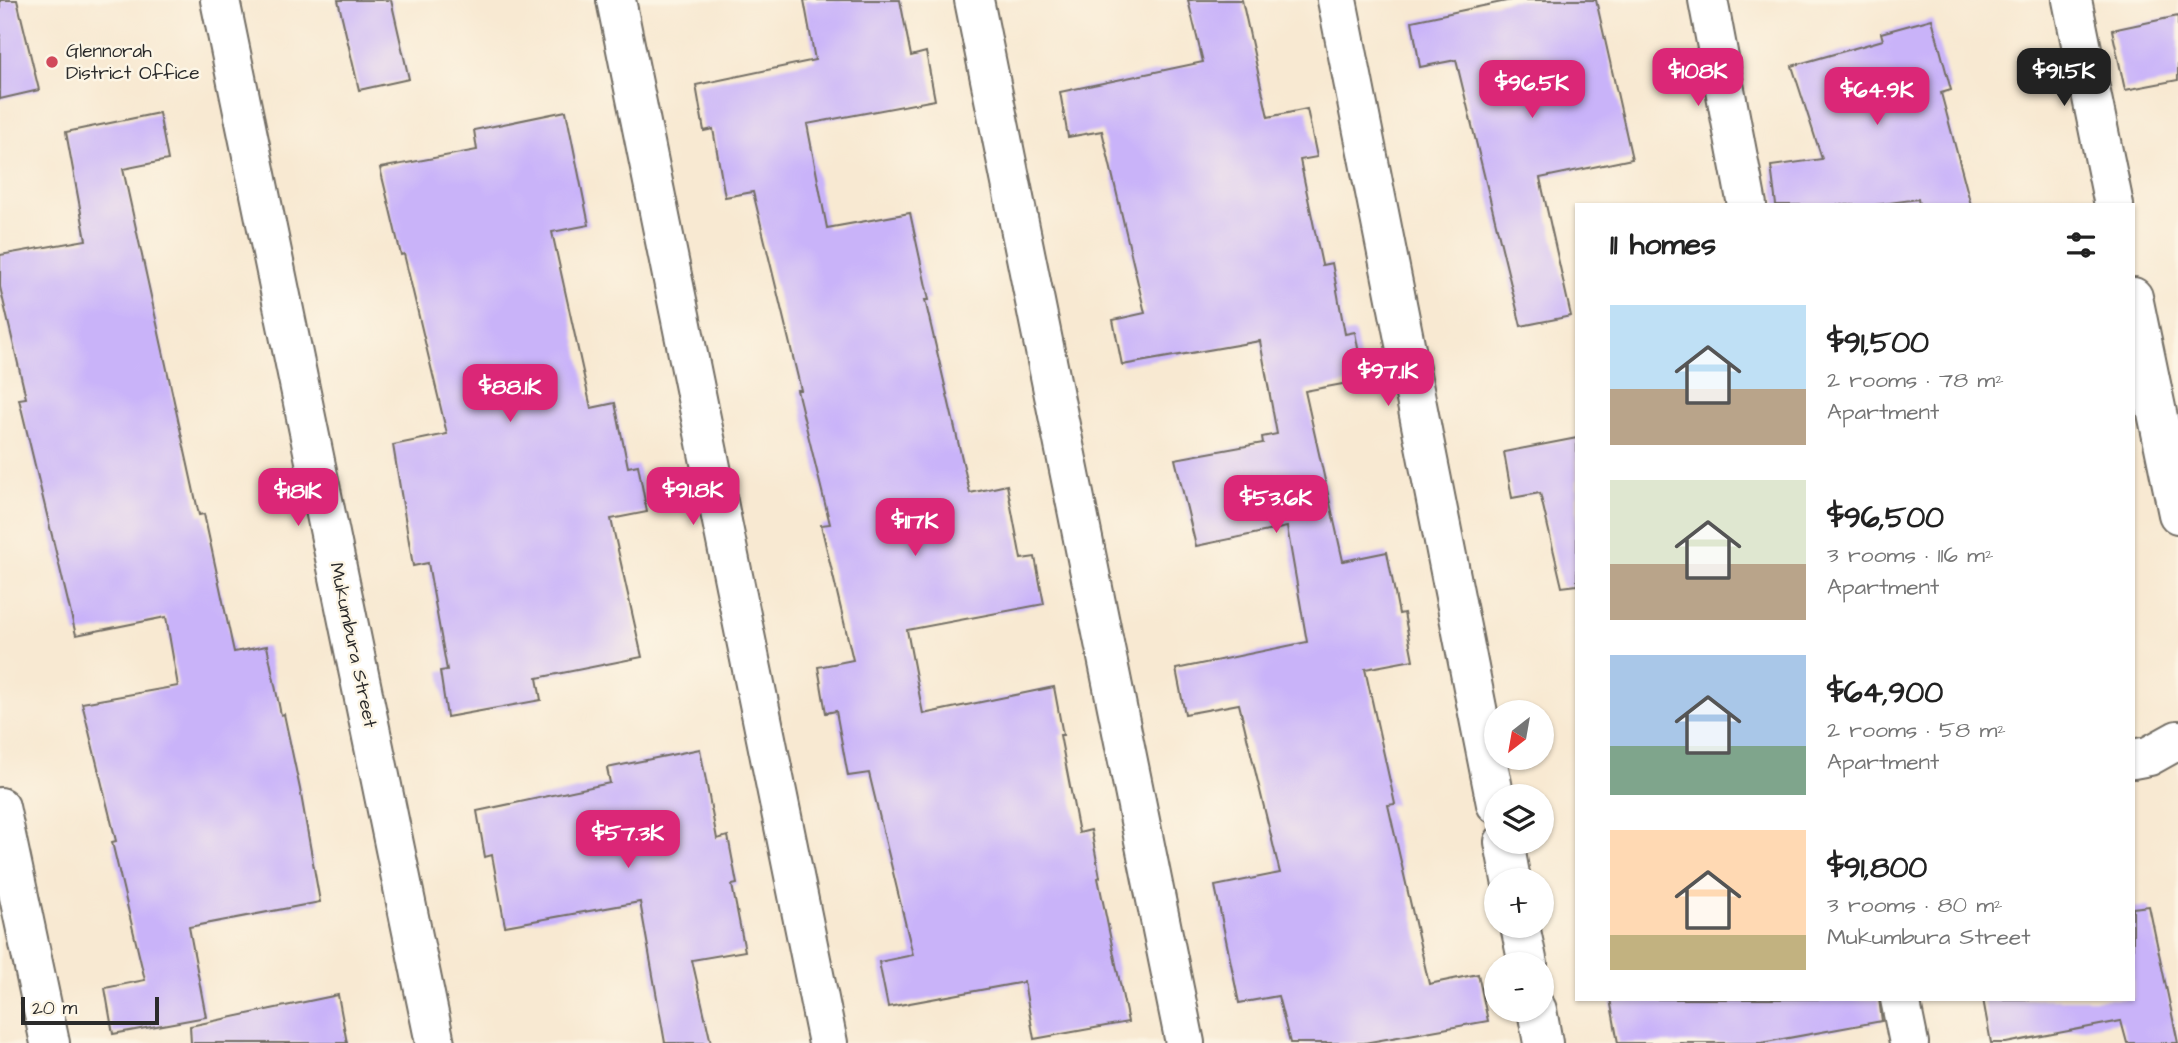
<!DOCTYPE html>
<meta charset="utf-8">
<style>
body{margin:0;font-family:"Architects Daughter",sans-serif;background:#f2f2f2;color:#222;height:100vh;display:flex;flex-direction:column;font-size:26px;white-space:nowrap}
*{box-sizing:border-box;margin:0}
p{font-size:23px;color:#767676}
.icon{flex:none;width:38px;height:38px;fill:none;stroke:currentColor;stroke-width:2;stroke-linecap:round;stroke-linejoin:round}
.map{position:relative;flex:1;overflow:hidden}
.drawer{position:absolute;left:1575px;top:203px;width:560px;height:798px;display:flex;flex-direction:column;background:#fff;border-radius:0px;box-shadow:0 2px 5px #0004}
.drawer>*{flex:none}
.needle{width:46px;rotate:211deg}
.fabs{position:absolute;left:1484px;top:700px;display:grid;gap:14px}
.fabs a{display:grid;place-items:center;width:70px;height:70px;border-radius:50%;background:#fff;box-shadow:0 2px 5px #0004;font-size:35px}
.scale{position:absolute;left:21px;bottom:18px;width:138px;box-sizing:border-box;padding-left:7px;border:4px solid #2b2b2b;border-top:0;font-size:19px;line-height:24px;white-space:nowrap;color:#2b2b2b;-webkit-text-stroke:5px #fcf5e5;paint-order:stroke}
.price{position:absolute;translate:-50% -60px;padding:0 16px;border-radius:14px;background:#db2777;color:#fff;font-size:23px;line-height:46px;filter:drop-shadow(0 2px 4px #0008)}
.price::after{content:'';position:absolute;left:50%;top:42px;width:21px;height:16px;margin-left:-10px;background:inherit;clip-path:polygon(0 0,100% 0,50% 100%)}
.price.current{background:#222;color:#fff}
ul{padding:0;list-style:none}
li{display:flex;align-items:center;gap:21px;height:175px;padding:0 35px}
li span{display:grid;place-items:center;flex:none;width:196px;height:140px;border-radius:0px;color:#555}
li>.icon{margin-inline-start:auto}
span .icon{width:84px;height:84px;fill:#fffc;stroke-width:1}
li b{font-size:30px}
h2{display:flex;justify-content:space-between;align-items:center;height:84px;padding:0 35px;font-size:30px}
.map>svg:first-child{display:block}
</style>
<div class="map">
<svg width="2178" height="1043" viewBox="0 0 2178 1043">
<rect width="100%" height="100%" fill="#fcf5e5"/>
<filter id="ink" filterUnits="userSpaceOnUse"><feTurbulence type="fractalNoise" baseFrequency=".0143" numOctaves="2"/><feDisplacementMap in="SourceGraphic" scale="14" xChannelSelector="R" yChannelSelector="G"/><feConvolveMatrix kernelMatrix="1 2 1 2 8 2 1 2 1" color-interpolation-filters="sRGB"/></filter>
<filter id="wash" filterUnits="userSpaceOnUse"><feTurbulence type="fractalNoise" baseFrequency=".00686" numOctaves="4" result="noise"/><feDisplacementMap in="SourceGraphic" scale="28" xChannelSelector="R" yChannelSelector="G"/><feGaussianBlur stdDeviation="1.57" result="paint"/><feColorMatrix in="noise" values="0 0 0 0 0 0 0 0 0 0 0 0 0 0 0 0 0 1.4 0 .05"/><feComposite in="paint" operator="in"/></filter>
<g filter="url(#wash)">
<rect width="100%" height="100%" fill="#f8e9d2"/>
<g id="blocks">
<!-- building -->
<g fill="#c9b3f9">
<path d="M 0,0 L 17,0 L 39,90 L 0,99 Z"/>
<path d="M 338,0 L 391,0 L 409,79 L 359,90 Z"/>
<path d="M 804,0 L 900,0 L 911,56 L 926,52 L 935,100 L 807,124 L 827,228 L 910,213 L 929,300 L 925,300 L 970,493 L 1007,485 L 1021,559 L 1035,557 L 1044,604 L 907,630 L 923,714 L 1054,687 L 1063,735 L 1060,735 L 1079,833 L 1091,830 L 1100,877 L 1098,878 L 1128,1022 L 1034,1039 L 1024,982 L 888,1007 L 879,962 L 913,955 L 869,773 L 848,776 L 836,711 L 826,713 L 818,667 L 853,660 L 821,525 L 830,524 L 797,390 L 801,390 L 753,192 L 725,197 L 713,129 L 704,131 L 696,85 L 815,60 Z"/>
<path d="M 1188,0 L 1242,0 L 1268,117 L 1307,109 L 1317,157 L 1300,160 L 1322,265 L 1332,263 L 1345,334 L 1355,332 L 1364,380 L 1305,391 L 1343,561 L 1387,552 L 1399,614 L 1404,613 L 1413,660 L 1365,669 L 1395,804 L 1388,805 L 1429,984 L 1478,974 L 1488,1021 L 1364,1043 L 1290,1043 L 1278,996 L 1239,1003 L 1215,886 L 1280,873 L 1239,704 L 1185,714 L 1176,669 L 1307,642 L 1287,527 L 1196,546 L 1175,459 L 1263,443 L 1262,437 L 1277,434 L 1260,341 L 1122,365 L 1113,320 L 1145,313 L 1102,131 L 1068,137 L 1060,92 L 1203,62 Z"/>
<path d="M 1511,0 L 1596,0 L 1632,159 L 1540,178 L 1571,316 L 1521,326 L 1456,60 L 1420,67 L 1412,21 Z"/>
<path d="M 2178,16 L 2178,80 L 2125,90 L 2112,30 Z"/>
<path d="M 1932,19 L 1951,90 L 1941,93 L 1971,205 L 1919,205 L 1918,199 L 1875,205 L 1776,205 L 1771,166 L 1822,159 L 1792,66 L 1883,40 L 1881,33 Z"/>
<path d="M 566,111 L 589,225 L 552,232 L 591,408 L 615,403 L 628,467 L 638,465 L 647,512 L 611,519 L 642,657 L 537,678 L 541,700 L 447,717 L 440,671 L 447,670 L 428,563 L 413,566 L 393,445 L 447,434 L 404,254 L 401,255 L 380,168 L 477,150 L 474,130 Z"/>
<path d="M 159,113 L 168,160 L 123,169 L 199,515 L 204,514 L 234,652 L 267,646 L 281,715 L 284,714 L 300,789 L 320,902 L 189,927 L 206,1017 L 113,1034 L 105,988 L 145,980 L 112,842 L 116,841 L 82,703 L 178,686 L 166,617 L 76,635 L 19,399 L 26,398 L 0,287 L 0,255 L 86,240 L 66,132 Z"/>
<path d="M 1577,438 L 1577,585 L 1562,587 L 1540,493 L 1512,498 L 1504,452 Z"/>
<path d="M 700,749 L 717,839 L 728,836 L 737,884 L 732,885 L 745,951 L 692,960 L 711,1043 L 665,1043 L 640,902 L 505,926 L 492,855 L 485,857 L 477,811 L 610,783 L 607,768 Z"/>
<path d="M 2149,906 L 2178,1043 L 2127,1043 L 2121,1021 L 2006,1043 L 1991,1043 L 1983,999 L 2133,999 L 2133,908 Z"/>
<path d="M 338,995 L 347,1043 L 191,1043 L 190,1026 Z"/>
<path d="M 1610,999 L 1879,999 L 1882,1021 L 1761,1043 L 1618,1043 Z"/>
</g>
</g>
</g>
<g filter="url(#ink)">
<use href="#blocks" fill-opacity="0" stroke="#736e65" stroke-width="2"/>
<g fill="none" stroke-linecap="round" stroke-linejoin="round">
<defs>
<g id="minor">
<path d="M 220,0 L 435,1043"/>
<path d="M 616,0 L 828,1043"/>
<path d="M 974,0 L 1185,1043"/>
<path d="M 1337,0 L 1496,804"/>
<path d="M 1708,0 L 1747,205"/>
<path d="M 2072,0 L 2114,205"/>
<path d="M 2133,297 L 2178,514"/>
<path d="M 2133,759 L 2149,756 L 2178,740"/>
<path d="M 0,807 L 50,1043"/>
<path d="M 1504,842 L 1511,880"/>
<path d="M 1520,926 L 1528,964"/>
<path d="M 1900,999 L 1909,1043"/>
<path d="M 1537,1010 L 1543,1043"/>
</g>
</defs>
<!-- minor casing -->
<use href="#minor" stroke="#736e65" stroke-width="42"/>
<!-- minor -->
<use href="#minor" stroke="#fff" stroke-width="38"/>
</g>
</g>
<!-- markers -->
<circle fill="#d1495b" stroke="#fcf5e5" stroke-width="2.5" cx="52" cy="62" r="7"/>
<g text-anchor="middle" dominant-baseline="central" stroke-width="5" stroke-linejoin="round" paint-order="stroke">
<!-- poi labels -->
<g font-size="19" fill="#2b2b2b" stroke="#fcf5e5" text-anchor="start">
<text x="66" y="51">Glennorah<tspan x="66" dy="22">District Office</tspan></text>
</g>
<!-- street labels -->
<g font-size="19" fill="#2b2b2b" stroke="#fcf5e5">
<text transform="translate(353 645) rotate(78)">Mukumbura Street</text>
</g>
</g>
</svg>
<div class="fabs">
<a><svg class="needle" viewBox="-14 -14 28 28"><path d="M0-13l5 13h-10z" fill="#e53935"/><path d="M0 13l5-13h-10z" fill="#767676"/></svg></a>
<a><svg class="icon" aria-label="layers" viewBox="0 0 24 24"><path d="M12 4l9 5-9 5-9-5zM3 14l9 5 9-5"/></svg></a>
<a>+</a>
<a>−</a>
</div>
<div class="scale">20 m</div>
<b class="price" style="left:1698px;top:108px">$108K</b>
<b class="price current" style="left:2064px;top:108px">$91.5K</b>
<b class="price" style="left:1532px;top:120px">$96.5K</b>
<b class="price" style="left:1877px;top:127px">$64.9K</b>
<b class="price" style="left:1388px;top:408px">$97.1K</b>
<b class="price" style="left:510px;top:424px">$88.1K</b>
<b class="price" style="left:693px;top:527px">$91.8K</b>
<b class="price" style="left:298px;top:528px">$181K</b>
<b class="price" style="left:1276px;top:535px">$53.6K</b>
<b class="price" style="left:915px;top:558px">$117K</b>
<b class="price" style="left:628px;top:870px">$57.3K</b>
<section class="drawer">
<h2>11 homes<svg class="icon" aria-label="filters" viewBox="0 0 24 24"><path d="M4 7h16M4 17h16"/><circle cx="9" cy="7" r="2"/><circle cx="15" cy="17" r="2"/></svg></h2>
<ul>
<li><span style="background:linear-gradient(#bfe0f5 60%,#b9a48a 0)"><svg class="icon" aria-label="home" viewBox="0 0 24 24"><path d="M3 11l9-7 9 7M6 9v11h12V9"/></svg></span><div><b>$91,500</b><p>2 rooms · 78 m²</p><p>Apartment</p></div></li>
<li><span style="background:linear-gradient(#dfe7d0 60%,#b9a48a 0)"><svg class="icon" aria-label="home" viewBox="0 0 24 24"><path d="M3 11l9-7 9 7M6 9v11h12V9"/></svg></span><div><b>$96,500</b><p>3 rooms · 116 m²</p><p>Apartment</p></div></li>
<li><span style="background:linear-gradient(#a9c7e8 65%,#7fa58c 0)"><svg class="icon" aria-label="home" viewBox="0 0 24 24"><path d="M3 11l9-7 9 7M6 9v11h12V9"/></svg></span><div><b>$64,900</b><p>2 rooms · 58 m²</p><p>Apartment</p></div></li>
<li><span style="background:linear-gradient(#ffd9b3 75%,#c2b280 0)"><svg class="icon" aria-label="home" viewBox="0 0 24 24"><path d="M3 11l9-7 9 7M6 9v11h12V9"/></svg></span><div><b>$91,800</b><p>3 rooms · 80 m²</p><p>Mukumbura Street</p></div></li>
</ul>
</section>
</div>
